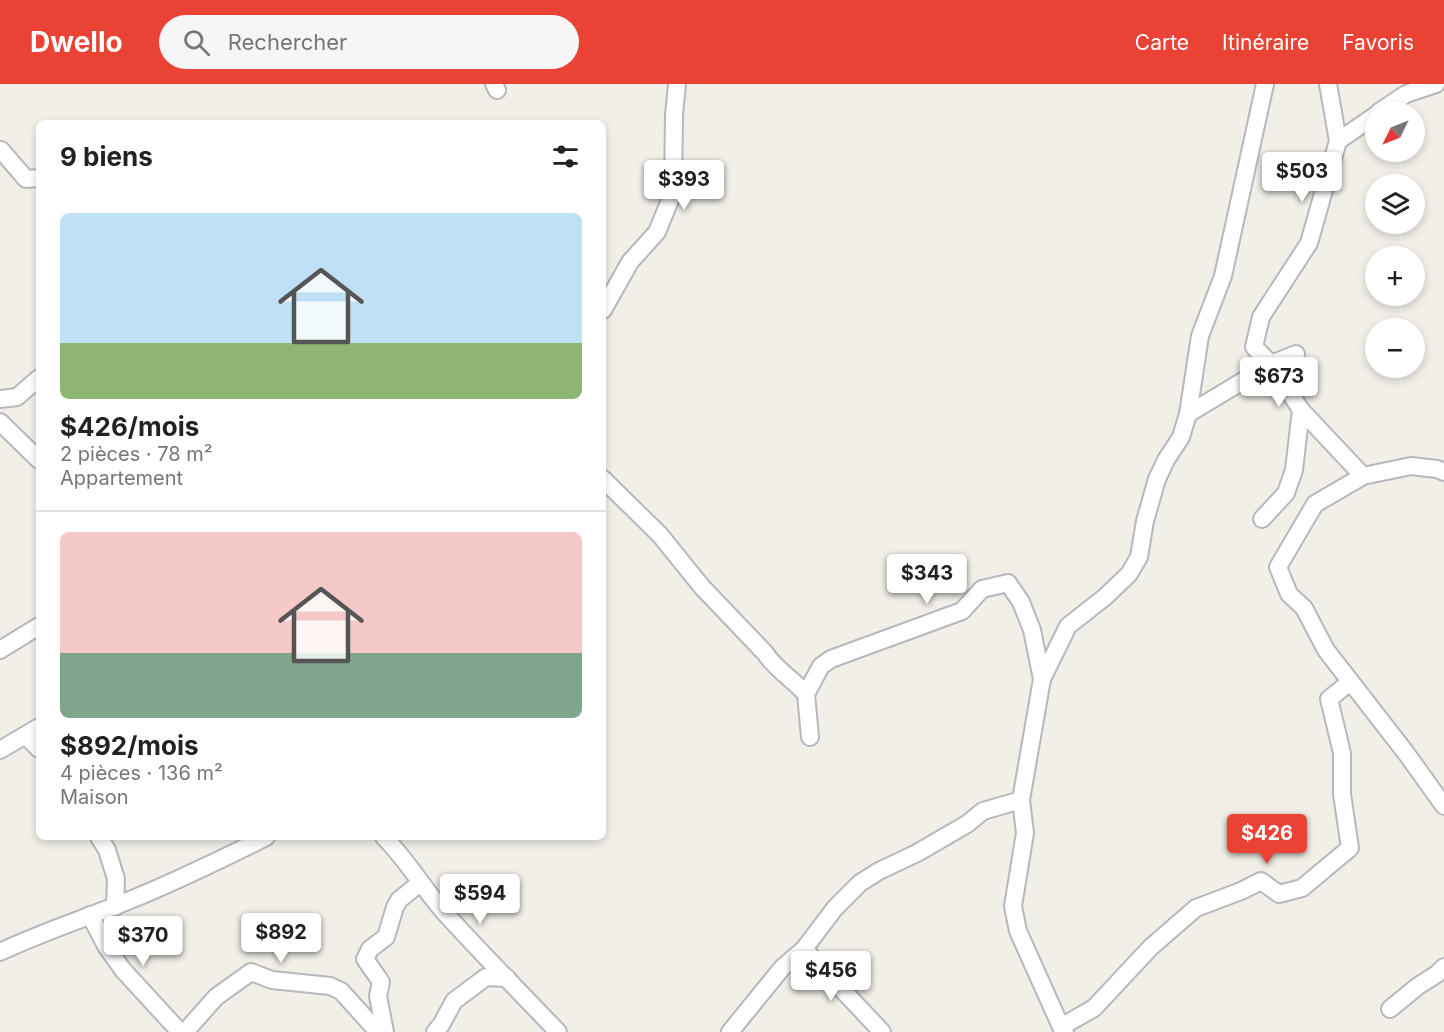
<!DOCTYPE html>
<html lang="fr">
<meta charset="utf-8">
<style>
body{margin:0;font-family:Inter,sans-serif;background:#f6f6f6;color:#222;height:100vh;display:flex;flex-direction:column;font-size:22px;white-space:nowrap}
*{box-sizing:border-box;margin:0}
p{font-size:20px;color:#767676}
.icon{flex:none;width:33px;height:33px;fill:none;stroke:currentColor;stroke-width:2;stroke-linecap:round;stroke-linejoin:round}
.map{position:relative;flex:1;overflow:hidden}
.sheet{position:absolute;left:36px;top:36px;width:570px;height:720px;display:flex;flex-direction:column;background:#fff;border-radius:9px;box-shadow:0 3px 9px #0003}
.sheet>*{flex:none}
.needle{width:39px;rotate:227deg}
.fabs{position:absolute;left:1365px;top:18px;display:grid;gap:12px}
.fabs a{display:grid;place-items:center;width:60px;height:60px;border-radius:50%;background:#fff;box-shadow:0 3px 9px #0003;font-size:30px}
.price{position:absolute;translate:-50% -51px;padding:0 14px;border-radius:6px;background:#fff;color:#222;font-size:20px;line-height:39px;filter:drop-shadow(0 2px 3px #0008)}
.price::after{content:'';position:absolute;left:50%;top:36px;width:18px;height:14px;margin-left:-9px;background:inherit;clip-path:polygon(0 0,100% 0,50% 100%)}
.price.active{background:#ea4335;color:#fff}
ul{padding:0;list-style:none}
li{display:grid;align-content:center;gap:12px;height:318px;padding:0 24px}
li+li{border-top:2px solid #e0e0e0}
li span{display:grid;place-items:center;height:186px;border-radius:9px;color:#555}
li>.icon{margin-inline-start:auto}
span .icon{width:108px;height:108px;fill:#fffc;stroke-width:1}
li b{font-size:26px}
h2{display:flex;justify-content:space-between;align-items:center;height:72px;padding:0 24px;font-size:26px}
header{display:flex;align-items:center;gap:36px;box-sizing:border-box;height:84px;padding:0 30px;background:#ea4335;color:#fff}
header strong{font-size:28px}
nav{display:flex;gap:33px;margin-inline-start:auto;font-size:21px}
.search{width:420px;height:54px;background:#f6f6f6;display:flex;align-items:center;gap:15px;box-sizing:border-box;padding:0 21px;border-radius:33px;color:#767676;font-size:22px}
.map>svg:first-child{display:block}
</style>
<header>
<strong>Dwello</strong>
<div class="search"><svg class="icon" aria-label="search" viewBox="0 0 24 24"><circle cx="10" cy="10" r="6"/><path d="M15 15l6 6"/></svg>Rechercher</div>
<nav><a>Carte</a><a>Itinéraire</a><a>Favoris</a></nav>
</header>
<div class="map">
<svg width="1444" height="948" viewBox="0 0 1444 948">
<rect width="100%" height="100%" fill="#f1efe8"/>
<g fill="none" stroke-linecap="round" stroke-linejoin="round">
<defs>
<g id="minor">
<path d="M 494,0 L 497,6"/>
<path d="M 1379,28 L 1406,10 L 1436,0"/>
<path d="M 1338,57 L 1376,31"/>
<path d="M 0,67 L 1,66 L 26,95 L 39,94"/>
<path d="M 603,226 L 630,178 L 657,148 L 673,109 L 674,31 L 677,0"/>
<path d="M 0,315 L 17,313 L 39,294"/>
<path d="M 1301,326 L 1363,392"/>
<path d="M 1188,330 L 1200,252 L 1223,192 L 1265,0"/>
<path d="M 0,338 L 39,376"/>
<path d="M 1444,388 L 1437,385 L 1411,382 L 1363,392 L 1315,420 L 1278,483 L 1289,510 L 1304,524 L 1326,566 L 1406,669 L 1444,722"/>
<path d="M 603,395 L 660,451 L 702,503 L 765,569 C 776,586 793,595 806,610"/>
<path d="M 1262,435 L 1286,409 L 1294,386 L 1301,326 L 1271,280 L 1254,263 L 1261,233 L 1309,159 L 1338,57 L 1328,0"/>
<path d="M 0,566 L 39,542"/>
<path d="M 26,652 L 39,665"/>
<path d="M 810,653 L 806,610 L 821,582 L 831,575 L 962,527 L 982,505 L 1008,499 L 1021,518 L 1032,546 L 1042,595"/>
<path d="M 0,666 L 39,643"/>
<path d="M 1021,716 L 1025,749 L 1013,822 L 1018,847 L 1061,943 L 1065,948"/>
<path d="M 99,753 L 107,766 L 116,795 L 115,823"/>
<path d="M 384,753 C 407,776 423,804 444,828 C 481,869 520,908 558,948"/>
<path d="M 90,831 L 106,862 L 123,886 L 180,948"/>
<path d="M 804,865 L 882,948"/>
<path d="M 0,868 C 38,850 77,837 115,822 C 167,802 216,778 266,753"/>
<path d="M 1390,925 L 1418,902 L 1437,890 L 1444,883"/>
<path d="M 1061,943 L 1094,924 L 1151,863 L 1196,824 L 1241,807 L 1261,797 L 1279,810 L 1302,804 L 1350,764 L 1342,710 L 1342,669 L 1329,615 L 1350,598"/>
<path d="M 182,948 L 185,948 L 216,913 L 251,888 L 272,896 L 330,902 L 341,907 L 378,948"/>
<path d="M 385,948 L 378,912 L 381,898 L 365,875 L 370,865 L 386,853 L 395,823 L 399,816 L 420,799"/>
<path d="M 435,948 L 441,941 L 454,917 L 486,893 L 507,894"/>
<path d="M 730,948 L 782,884 L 804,865 L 835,824 L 860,799 L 879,787 L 917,769 L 967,740 L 983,727 L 1021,716 L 1042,595 L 1068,542 L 1105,513 L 1129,490 L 1139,473 L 1145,437 L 1157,395 L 1166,376 L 1181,353 L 1188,330 L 1271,280 L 1296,270"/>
</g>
</defs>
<!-- minor casing -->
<use href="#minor" stroke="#b5b8bc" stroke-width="20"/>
<!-- minor -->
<use href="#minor" stroke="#fff" stroke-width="16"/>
</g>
</svg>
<div class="fabs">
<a><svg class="needle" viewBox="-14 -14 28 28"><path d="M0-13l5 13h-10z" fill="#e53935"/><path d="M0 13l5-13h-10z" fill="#767676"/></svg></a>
<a><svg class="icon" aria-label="layers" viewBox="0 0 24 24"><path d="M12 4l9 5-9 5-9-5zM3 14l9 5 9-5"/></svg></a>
<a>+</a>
<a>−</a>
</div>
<b class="price" style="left:1302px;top:119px">$503</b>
<b class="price" style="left:684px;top:127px">$393</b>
<b class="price" style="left:1279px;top:324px">$673</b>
<b class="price" style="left:927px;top:521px">$343</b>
<b class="price active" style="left:1267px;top:781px">$426</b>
<b class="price" style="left:480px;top:841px">$594</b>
<b class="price" style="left:281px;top:880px">$892</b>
<b class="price" style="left:143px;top:883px">$370</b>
<b class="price" style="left:831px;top:918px">$456</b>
<section class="sheet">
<h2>9 biens<svg class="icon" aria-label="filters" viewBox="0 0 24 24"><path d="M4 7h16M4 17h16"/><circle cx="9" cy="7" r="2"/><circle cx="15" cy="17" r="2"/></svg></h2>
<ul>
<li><span style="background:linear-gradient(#bfe0f5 70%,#8fb573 0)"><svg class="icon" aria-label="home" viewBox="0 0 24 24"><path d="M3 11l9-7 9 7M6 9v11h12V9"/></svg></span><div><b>$426/mois</b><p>2 pièces · 78 m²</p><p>Appartement</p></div></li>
<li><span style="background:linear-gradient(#f6c9c9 65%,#7fa58c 0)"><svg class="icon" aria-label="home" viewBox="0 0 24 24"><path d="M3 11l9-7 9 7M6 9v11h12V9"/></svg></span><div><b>$892/mois</b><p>4 pièces · 136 m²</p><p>Maison</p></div></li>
</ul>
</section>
</div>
